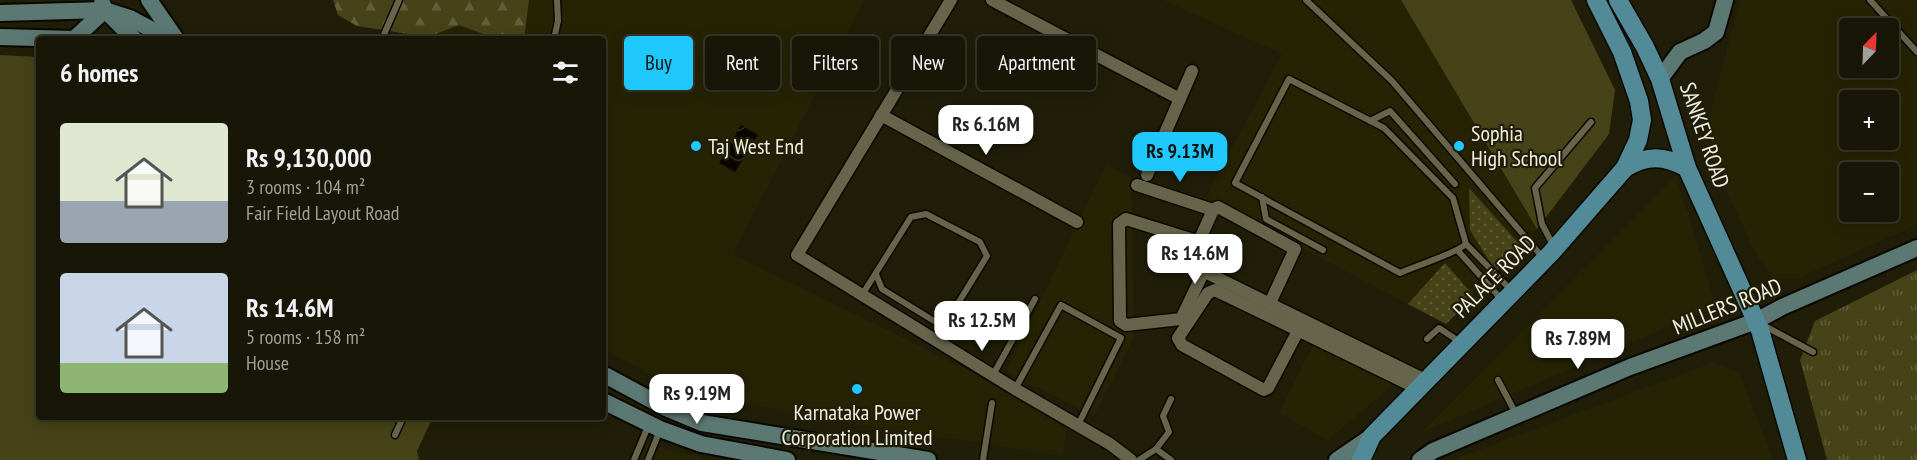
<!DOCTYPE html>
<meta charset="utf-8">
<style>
body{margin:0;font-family:"PT Sans Narrow",sans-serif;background:#252314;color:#f1f3f6;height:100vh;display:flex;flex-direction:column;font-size:22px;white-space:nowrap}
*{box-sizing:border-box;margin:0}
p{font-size:20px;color:#9f9f9b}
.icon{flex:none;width:33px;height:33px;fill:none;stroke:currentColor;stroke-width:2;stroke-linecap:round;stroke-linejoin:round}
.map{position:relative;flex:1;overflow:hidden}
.panel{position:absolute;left:36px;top:36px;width:570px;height:384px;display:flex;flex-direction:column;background:#181606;border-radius:6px;box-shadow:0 3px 15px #0003,0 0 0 2px #363528}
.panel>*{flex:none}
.banner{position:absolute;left:624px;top:36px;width:570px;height:54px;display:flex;gap:12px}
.needle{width:39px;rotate:23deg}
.controls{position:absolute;left:1839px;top:18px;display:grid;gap:12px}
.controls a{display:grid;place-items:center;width:60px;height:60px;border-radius:6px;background:#181606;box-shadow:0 3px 15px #0003,0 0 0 2px #363528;font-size:30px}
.price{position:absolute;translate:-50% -51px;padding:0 14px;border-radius:12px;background:#fff;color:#222;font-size:20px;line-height:39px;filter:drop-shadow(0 2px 3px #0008)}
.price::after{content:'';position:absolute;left:50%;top:36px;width:18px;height:14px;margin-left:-9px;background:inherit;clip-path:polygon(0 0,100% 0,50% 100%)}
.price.current{background:#1fc9fd;color:#111}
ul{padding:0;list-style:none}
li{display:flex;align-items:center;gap:18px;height:150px;padding:0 24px}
li span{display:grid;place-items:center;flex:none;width:168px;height:120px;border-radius:6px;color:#555}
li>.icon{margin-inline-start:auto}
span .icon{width:72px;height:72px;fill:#fffc;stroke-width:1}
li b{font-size:26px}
h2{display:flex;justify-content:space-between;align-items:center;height:72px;padding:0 24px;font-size:26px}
.chip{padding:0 21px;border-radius:6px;background:#181606;box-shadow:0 3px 15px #0003,0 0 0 2px #363528;font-size:21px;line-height:54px}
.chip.current{background:#1fc9fd;color:#111}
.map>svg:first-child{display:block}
</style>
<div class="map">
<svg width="1917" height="460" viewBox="0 0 1917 460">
<defs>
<pattern id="forest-firs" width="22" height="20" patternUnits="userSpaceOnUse" patternTransform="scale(1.5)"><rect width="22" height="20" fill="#464318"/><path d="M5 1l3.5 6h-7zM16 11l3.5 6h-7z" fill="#615e39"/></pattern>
<pattern id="park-tufts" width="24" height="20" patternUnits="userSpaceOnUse" patternTransform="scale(1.5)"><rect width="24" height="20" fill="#464318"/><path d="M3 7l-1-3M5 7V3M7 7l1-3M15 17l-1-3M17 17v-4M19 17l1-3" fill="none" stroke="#615e39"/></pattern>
<pattern id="garden-dots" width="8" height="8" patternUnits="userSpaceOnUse" patternTransform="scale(1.5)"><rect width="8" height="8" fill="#464318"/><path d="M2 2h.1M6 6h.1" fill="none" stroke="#615e39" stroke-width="1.8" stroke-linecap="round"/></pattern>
<pattern id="water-waves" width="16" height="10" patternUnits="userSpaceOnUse" patternTransform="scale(1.5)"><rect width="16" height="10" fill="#090600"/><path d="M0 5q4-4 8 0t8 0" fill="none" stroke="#2d2b25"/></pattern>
</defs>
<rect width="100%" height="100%" fill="#201e08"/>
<!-- built -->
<g fill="#262305" fill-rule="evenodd">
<path d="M 412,0 L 864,0 L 733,254 L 964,368 L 1066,428 L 1063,456 L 817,418 L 692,392 L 670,386 L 603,348 L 603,39 L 396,39 Z"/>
<path d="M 1163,0 L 1401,0 L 1537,229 L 1446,324 L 1206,197 L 1282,54 Z"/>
<path d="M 1740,0 L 1917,0 L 1917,225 L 1796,279 L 1774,278 L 1758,258 L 1703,141 ZM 1850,28 L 1888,28 L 1888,68 L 1850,68 ZM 1850,100 L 1888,100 L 1888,140 L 1850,140 ZM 1850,172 L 1888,172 L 1888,212 L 1850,212 Z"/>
<path d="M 1106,165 L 1131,177 L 1134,337 L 1094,416 L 1006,372 Z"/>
<path d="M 1676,176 L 1716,306 L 1421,433 Z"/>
<path d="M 1316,339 L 1399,379 L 1328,440 L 1279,413 Z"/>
<path d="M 1712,363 L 1739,372 L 1773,460 L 1452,460 Z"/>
<path d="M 648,443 L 654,445 L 713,460 L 641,460 Z"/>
</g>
<!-- grass -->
<g fill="#464318">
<path d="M 1401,0 L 1571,0 L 1615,90 L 1609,134 L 1537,229 Z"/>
<path d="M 0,55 L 39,57 L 39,417 L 433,417 L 417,451 L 419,460 L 0,460 Z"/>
</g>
<!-- forest -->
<path fill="url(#forest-firs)" d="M 333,0 L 529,0 L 524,39 L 497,39 L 459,25 L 428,37 L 357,26 L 338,15 Z"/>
<!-- park -->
<path fill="url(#park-tufts)" d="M 1917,270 L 1917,460 L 1827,460 L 1800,360 L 1815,321 Z"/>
<!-- garden -->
<g fill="url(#garden-dots)">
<path d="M 1469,188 L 1521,246 L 1496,272 L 1470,230 Z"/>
<path d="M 1445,263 L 1474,296 L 1446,324 L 1408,304 Z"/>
</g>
<!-- water -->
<path fill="url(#water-waves)" d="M 741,125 L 758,135 L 735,172 L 719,163 Z"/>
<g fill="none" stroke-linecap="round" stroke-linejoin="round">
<defs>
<g id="lane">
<path d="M 1306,0 L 1392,81 L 1544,259"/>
<path d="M 1870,0 L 1917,52"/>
<path d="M 382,39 L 399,0"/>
<path d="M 554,39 L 558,21 L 557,0"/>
<path d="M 1370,121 L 1390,111 L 1455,184"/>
<path d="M 1262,197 L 1266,219 L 1323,250"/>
<path d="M 1466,244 C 1457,253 1415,266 1400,273 L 1235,183 L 1289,79 L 1384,128 L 1453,198 L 1466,244 L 1511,290"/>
<path d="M 1553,245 L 1542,224 L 1535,188 L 1591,122"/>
<path d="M 1459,252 L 1503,301"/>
<path d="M 862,295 L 911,217 L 926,214 L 980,242 L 987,256 L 949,318 L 934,321 L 882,289 L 876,274"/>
<path d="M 1761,324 L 1813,352"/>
<path d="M 1427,339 L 1439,328 L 1460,342"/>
<path d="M 993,375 L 1035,299"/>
<path d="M 1498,380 L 1516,414"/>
<path d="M 1015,389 L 1061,305 L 1121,338 L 1078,425"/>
<path d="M 395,435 L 403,417"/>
<path d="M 1156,449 L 1171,460"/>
<path d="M 634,460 L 649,424"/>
<path d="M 648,460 L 660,430"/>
<path d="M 983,460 L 992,403"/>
<path d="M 1139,460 L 1156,449 L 1169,432 L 1163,416 L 1171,399"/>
</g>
<g id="street">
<path d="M 951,0 L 797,255 L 1015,389 L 1110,444 L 1131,460"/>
<path d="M 992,0 L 1180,99"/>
<path d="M 881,115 L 1077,222"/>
<path d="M 1147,175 L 1192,71"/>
<path d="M 1137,185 L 1213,210"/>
<path d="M 1200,242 L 1126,219 L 1119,224 L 1120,321 L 1126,325 L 1181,319 L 1204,271"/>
<path d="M 1270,303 L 1295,249 L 1218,207 L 1213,210 L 1191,259 L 1193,266 L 1427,381"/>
<path d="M 1298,331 L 1268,388 L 1264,390 L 1182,345 L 1178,338 L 1208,293 L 1215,290 L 1419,389"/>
</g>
<g id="secondary">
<path d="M 149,0 L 176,39"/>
<path d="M 0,13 L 105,10 L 130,18 L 169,39"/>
<path d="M 108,13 L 134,39"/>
<path d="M 0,37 L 75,39"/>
<path d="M 74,39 L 105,10 L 102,3"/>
<path d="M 1660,79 L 1680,52 L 1704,41 L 1716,32 L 1725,0"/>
<path d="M 603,374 L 666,408 L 702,423 L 928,460"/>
<path d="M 603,401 L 660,429 L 701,444 L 787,460"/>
<path d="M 1337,460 L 1372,436"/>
<path d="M 1420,460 L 1433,451 L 1630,367 L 1756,321 L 1782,307 L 1917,248"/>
</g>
<g id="primary">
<path d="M 1618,0 L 1645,47 L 1660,79 L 1687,168 L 1760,330 L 1797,460"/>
<path d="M 1625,168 C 1647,155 1664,155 1687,168"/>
<path d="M 1361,460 L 1372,436 L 1551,253 L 1625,168 L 1638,140 L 1642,120 L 1639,101 L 1622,52 L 1596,0"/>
</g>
</defs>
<!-- lane casing -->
<use href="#lane" stroke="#0a0800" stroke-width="9"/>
<!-- street casing -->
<use href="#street" stroke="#0a0800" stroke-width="15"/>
<!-- secondary casing -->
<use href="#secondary" stroke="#0a0800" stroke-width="20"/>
<!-- primary casing -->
<use href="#primary" stroke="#0a0800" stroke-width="21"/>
<!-- lane -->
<use href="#lane" stroke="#66654c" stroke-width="6"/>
<!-- street -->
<use href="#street" stroke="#66654c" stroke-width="12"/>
<!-- secondary -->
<use href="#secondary" stroke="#5c7872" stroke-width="16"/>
<!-- primary -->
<use href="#primary" stroke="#528b97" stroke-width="18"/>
</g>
<!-- markers -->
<g fill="#1fc9fd" stroke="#201e08" stroke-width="2">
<circle cx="696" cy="146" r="6"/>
<circle cx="1459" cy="146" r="6"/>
<circle cx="857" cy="389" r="6"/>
</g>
<g text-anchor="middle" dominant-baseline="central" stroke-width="4.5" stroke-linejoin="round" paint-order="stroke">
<!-- poi labels -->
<g font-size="22" fill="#efeee0" stroke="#201e08" text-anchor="start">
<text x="1471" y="133">Sophia<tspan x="1471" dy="25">High School</tspan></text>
<text x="708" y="146">Taj West End</text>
<text x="857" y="412" text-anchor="middle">Karnataka Power<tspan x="857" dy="25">Corporation Limited</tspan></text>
</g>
<!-- street labels -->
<g font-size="22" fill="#efeee0" stroke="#201e08">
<text transform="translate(1705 135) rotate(71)">SANKEY ROAD</text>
<text transform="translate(1494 276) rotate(-45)">PALACE ROAD</text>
<text transform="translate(1727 306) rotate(-22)">MILLERS ROAD</text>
</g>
</g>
</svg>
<div class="controls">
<a><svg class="needle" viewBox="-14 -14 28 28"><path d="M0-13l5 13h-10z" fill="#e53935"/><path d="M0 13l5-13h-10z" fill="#9f9f9b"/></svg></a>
<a>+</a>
<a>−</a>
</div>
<b class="price" style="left:986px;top:156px">Rs 6.16M</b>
<b class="price current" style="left:1180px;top:183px">Rs 9.13M</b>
<b class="price" style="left:1195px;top:285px">Rs 14.6M</b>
<b class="price" style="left:982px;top:352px">Rs 12.5M</b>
<b class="price" style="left:1578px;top:370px">Rs 7.89M</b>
<b class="price" style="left:697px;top:425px">Rs 9.19M</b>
<div class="banner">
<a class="chip current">Buy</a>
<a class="chip">Rent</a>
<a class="chip">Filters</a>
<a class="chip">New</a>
<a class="chip">Apartment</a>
</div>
<section class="panel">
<h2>6 homes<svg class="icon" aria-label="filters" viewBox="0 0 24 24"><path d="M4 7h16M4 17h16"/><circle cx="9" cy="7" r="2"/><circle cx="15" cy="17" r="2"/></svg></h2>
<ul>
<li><span style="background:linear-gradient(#dfe7d0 65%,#9aa5b1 0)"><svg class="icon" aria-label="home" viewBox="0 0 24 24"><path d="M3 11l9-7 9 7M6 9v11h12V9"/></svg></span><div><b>Rs 9,130,000</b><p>3 rooms · 104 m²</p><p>Fair Field Layout Road</p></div></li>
<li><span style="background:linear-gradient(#c9d6e8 75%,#8fb573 0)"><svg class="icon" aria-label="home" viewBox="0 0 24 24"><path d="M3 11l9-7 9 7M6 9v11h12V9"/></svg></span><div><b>Rs 14.6M</b><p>5 rooms · 158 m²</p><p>House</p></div></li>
</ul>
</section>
</div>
